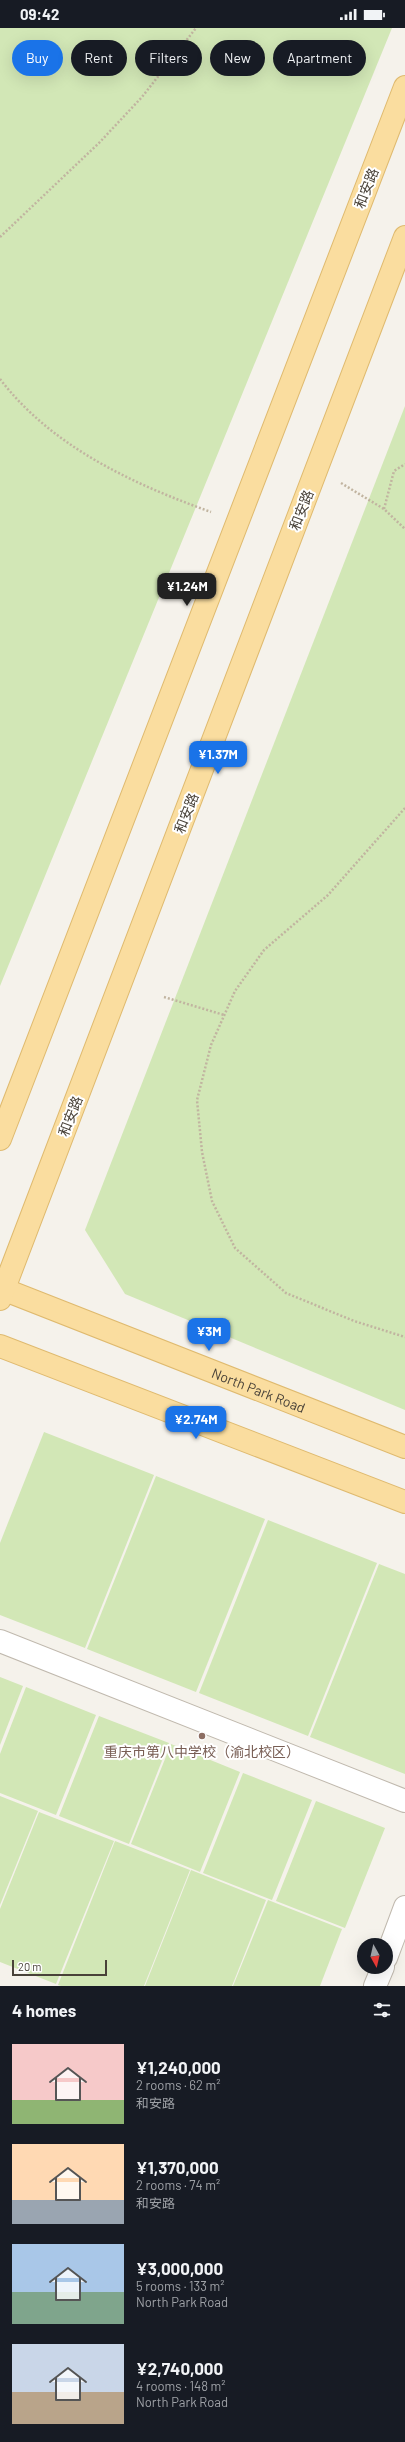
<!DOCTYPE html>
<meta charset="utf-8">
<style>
body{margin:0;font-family:Barlow,"Noto Sans SC",sans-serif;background:#242831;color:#f1f3f6;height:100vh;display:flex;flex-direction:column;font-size:15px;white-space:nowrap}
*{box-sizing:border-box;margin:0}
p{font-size:13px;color:#9ea1a6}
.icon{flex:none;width:22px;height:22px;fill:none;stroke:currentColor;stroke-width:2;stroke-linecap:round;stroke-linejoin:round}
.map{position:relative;height:1958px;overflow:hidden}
.side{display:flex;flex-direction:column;background:#171b24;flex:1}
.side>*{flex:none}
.top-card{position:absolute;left:12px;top:12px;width:381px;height:36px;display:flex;gap:8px}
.needle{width:26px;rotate:172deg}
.buttons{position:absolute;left:357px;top:1910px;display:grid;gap:8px}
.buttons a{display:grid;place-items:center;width:36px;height:36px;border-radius:50%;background:#171b24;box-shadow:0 4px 16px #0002;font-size:20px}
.scale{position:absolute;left:12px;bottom:10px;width:95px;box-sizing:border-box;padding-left:4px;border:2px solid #494239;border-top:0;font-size:11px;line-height:14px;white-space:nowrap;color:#494239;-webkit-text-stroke:3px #fff;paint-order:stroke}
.price{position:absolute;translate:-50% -34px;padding:0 9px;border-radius:8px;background:#1a73e8;color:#fff;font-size:13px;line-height:26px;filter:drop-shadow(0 1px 2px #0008)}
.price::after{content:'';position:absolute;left:50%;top:24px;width:12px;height:9px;margin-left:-6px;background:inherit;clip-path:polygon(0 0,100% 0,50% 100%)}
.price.active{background:#222;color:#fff}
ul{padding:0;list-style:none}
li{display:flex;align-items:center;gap:12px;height:100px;padding:0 12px}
li span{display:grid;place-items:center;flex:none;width:112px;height:80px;border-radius:0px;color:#555}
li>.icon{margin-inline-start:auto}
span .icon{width:48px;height:48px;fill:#fffc;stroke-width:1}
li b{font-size:17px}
h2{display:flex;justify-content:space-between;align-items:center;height:48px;padding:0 12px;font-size:17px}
.tag{padding:0 14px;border-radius:18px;background:#171b24;box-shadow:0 4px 16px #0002;font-size:14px;line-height:36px}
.tag.active{background:#1a73e8;color:#fff}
.status{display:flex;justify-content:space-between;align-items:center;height:28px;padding:0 20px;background:#171b24;direction:ltr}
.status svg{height:11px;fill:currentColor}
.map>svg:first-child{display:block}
</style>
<div class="status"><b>09:42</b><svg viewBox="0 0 49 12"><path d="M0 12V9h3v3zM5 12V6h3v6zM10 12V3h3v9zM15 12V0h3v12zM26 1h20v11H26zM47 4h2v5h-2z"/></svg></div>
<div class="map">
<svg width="405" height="1958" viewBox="0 0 405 1958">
<rect width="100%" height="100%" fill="#f5f2eb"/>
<!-- green -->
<g fill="#d2e7b6">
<path d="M 0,0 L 392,0 L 0,958 Z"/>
<path d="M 405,378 L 405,1382 L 125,1266 L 85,1202 Z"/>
<path d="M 44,1404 L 154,1447 L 85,1620 L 0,1587 L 0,1515 Z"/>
<path d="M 156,1448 L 265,1491 L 196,1664 L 87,1621 Z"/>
<path d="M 268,1492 L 377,1535 L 308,1708 L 199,1665 Z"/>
<path d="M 379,1536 L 405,1546 L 405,1746 L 310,1709 Z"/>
<path d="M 0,1649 L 23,1658 L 0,1717 Z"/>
<path d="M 26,1659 L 96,1687 L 56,1787 L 0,1765 L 0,1726 Z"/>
<path d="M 99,1688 L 169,1715 L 129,1816 L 59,1788 Z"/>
<path d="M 171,1716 L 240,1744 L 200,1844 L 131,1816 Z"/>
<path d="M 243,1745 L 312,1772 L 272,1872 L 203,1845 Z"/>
<path d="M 0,1768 L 38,1783 L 0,1877 Z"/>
<path d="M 316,1773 L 385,1800 L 345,1900 L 276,1873 Z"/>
<path d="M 39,1784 L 114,1813 L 56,1956 L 0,1934 L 0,1881 Z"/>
<path d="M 115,1813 L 190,1842 L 144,1958 L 61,1958 L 58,1957 Z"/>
<path d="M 191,1842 L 266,1872 L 232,1958 L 145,1958 Z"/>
<path d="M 268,1872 L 342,1901 L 320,1958 L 233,1958 Z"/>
</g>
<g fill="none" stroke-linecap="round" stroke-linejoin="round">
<defs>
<g id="minor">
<path d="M 0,1613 L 405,1773"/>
<path d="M 386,1930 L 405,1879"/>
<path d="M 375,1958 L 383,1939"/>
</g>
<g id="major">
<path d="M 0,1111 L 405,59"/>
<path id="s1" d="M 0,1260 L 405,1419"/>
<path d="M 0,1271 L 405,209"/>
<path d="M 0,1318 L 405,1474"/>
</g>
</defs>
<!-- minor casing -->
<use href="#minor" stroke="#c0b9ae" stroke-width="24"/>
<!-- major casing -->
<use href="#major" stroke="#dfba6f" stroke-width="24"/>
<!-- path -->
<g stroke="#c1b4a0" stroke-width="2.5" stroke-dasharray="2 2" stroke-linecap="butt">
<path d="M 0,209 L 99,115 L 142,69 L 196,0"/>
<path d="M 0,351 C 52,419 133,456 211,484"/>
<path d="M 341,455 L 384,481 L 405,501"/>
<path d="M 384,481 L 394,443 L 405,436"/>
<path d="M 405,780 L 328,867 L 264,922 L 235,963 L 211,1017 L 197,1072 L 202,1124 L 212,1173 L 235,1220 L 286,1265 L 354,1293 L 405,1309"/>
<path d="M 164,969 L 224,987"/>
</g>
<!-- minor -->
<use href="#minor" stroke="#fff" stroke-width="22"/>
<!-- major -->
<use href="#major" stroke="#fadd9f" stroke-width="22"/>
</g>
<!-- markers -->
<circle fill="#8d6e63" stroke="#fff" stroke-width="1.5" cx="202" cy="1708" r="4"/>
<g text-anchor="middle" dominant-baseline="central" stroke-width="4" stroke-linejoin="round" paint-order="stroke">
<!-- street labels -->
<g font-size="14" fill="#494239" stroke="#fff">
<text transform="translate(366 160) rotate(-69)">和安路</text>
<text transform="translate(301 482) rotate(-69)">和安路</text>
<text transform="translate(186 785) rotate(-69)">和安路</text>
<text transform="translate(70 1088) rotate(-69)">和安路</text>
<text stroke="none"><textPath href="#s1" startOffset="278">North Park Road</textPath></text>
</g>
<!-- education labels -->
<g font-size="14" fill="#785e54" stroke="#fff">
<text x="202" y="1723">重庆市第八中学校（渝北校区）</text>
</g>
</g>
</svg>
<div class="buttons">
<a><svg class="needle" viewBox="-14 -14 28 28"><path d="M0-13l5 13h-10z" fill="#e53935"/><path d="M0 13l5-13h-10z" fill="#9ea1a6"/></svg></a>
</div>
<div class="scale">20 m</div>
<b class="price active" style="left:187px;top:579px">¥1.24M</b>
<b class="price" style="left:218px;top:747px">¥1.37M</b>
<b class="price" style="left:209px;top:1324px">¥3M</b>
<b class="price" style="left:196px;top:1412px">¥2.74M</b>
<div class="top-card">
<a class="tag active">Buy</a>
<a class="tag">Rent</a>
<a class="tag">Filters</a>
<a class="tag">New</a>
<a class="tag">Apartment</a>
</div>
</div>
<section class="side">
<h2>4 homes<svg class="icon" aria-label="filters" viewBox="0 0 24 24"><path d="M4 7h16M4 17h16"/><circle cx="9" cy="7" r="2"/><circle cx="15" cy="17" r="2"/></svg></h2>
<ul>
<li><span style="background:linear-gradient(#f6c9c9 70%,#8fb573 0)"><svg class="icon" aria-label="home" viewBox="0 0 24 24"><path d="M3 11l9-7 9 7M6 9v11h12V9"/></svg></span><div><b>¥1,240,000</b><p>2 rooms · 62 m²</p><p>和安路</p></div></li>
<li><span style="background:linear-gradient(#ffd9b3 70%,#9aa5b1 0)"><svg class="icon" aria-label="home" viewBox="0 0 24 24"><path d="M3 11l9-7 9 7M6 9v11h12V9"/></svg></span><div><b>¥1,370,000</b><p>2 rooms · 74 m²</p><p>和安路</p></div></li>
<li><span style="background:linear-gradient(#a9c7e8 60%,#7fa58c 0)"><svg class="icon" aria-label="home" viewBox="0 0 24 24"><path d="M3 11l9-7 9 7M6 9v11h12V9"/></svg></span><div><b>¥3,000,000</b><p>5 rooms · 133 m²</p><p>North Park Road</p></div></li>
<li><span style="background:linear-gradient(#c9d6e8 60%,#b9a48a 0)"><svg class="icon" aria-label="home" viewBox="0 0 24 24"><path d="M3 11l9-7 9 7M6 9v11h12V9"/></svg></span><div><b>¥2,740,000</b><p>4 rooms · 148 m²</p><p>North Park Road</p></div></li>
</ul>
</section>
